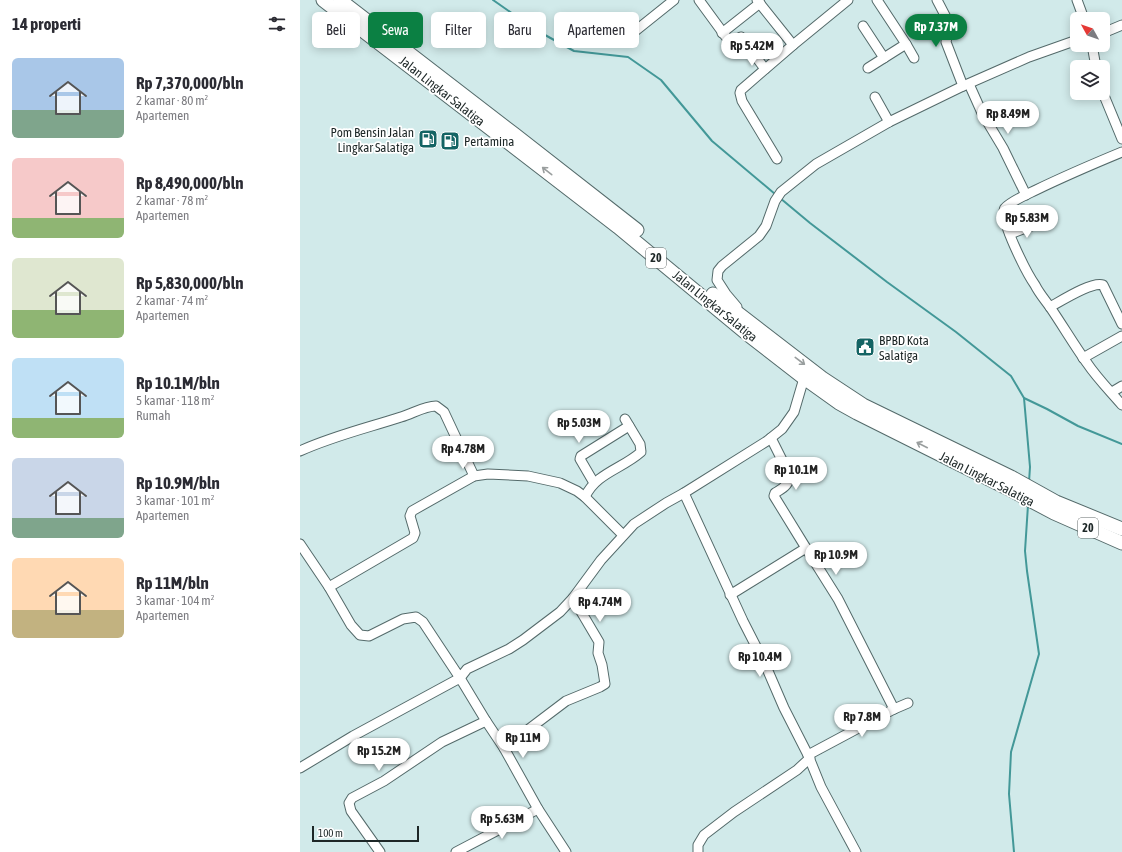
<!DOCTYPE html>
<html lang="id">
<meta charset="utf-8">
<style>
body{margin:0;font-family:"Asap Condensed",sans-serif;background:#f2f2f3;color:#2b2b33;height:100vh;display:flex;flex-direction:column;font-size:15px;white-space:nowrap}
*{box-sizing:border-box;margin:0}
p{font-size:13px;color:#7c7c81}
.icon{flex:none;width:22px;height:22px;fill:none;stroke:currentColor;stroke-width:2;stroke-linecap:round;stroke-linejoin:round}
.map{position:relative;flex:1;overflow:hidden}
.details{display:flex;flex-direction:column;background:#fff;width:300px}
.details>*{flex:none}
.guide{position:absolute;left:12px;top:12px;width:380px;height:36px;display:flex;gap:8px}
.needle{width:26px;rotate:310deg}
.controls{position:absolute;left:770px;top:12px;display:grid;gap:8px}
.controls a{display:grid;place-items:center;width:40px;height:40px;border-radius:6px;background:#fff;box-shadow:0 2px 10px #0003;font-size:20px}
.scale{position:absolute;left:12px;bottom:10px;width:107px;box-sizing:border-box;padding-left:4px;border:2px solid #1d2727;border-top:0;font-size:11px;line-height:14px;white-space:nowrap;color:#1d2727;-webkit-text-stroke:3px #fff;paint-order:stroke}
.price{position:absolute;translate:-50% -34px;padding:0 9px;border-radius:14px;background:#fff;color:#222;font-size:13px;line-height:26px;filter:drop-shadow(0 1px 2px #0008)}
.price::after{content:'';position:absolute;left:50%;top:24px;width:12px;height:9px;margin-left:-6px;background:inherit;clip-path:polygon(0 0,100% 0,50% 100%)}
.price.on{background:#0b8043;color:#fff}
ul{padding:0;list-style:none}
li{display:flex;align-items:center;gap:12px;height:100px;padding:0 12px}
li span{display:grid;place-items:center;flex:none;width:112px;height:80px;border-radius:6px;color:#555}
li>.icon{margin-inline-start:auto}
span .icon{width:48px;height:48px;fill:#fffc;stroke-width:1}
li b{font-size:17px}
h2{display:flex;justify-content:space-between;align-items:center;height:48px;padding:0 12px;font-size:17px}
.chip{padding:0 14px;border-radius:6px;background:#fff;box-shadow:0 2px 10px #0003;font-size:14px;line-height:36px}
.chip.on{background:#0b8043;color:#fff}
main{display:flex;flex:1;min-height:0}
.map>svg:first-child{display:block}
</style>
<main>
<section class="details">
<h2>14 properti<svg class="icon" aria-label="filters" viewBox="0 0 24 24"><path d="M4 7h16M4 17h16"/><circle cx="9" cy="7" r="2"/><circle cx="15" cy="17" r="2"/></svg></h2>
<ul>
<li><span style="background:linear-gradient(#a9c7e8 65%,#7fa58c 0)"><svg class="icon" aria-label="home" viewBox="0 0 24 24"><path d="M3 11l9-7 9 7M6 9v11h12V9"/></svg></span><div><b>Rp 7,370,000/bln</b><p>2 kamar · 80 m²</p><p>Apartemen</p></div></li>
<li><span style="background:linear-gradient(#f6c9c9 75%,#8fb573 0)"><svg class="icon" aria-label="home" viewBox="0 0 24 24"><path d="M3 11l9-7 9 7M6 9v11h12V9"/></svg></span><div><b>Rp 8,490,000/bln</b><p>2 kamar · 78 m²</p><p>Apartemen</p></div></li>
<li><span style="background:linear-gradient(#dfe7d0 65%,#8fb573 0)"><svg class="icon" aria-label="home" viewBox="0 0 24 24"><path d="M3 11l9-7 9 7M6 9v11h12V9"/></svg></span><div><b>Rp 5,830,000/bln</b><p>2 kamar · 74 m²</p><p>Apartemen</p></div></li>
<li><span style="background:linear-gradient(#bfe0f5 75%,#8fb573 0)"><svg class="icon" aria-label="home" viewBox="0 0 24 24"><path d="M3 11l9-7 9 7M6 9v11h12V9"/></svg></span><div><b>Rp 10.1M/bln</b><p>5 kamar · 118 m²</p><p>Rumah</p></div></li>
<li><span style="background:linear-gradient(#c9d6e8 75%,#7fa58c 0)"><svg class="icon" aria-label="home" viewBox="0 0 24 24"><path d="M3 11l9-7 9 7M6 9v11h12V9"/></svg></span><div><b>Rp 10.9M/bln</b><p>3 kamar · 101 m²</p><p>Apartemen</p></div></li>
<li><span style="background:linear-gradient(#ffd9b3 65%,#c2b280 0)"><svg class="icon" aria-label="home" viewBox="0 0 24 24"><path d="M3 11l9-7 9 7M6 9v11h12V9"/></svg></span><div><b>Rp 11M/bln</b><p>3 kamar · 104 m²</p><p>Apartemen</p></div></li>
</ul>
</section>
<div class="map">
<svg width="822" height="852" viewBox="0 0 822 852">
<rect width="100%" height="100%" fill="#d1eaea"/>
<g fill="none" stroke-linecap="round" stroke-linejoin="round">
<!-- stream -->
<g stroke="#439898" stroke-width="2">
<path d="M 193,0 L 236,30 L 274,51 L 328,57 L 361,80 L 412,141 L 475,194"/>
<path d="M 480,198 L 510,223 L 587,282 L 656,332 L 711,376 L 724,398 L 730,467 L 729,482"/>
<path d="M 724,398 L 747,409 L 778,426 L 822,444"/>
<path d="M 714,852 L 709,794 L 711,752 L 739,654 L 727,571 L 725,551 L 728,505"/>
</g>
<defs>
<g id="minor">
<path d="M 399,0 L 429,41 L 433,42 L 441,37 L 465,69"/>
<path d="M 457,0 L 493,45"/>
<path d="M 637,0 L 649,23 L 649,27 L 646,42 L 663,86"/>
<path d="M 777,0 L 784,19"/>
<path d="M 563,26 L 584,58"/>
<path d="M 422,33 L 460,3"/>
<path d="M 803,33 L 822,25"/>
<path d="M 329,36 L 374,0"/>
<path d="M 606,44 L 614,58"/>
<path d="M 792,45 L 796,67"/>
<path d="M 568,68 L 606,44 L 577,0"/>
<path d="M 669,84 L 682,113 L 703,148 L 726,195"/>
<path d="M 803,93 L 822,139"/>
<path d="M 575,97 L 589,122"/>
<path d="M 822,152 C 793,164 765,176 736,190 C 728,194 711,201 705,208 C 697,216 728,275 735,285 C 739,293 745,300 750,307 C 763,326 774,345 787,363 C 797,378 810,391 822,405"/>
<path d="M 477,159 L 442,101 L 440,93 L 441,90 L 493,45 L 548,0"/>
<path d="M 710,234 L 736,224"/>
<path d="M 437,307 L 426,294 L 417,280 L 418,271 L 422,266 L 459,236 L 466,226 L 475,201 L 481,192 L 516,164 L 589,122 L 663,86 L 729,57 L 777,40"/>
<path d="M 750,307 C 761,301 792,281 803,285 L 822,324"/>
<path d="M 783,358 L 822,336"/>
<path d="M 812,392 L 822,386"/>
<path d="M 471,438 L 489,474 C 490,485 483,488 475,493 L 474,496 L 506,548"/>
<path d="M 0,451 C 33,436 67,428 101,417 C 112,414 124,406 136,406 L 144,412 L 174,476"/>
<path d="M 294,483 L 280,459 L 281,456 L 329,426"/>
<path d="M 384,493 L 443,621 L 465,664 L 484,708 L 508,755 L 521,787 L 556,852"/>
<path d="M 285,497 C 296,473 322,469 341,452 L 340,444 L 325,419"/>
<path d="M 0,544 L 29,587 L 51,625 L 60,635 L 69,636 L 103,619 L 116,617 L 123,622 L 160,678 L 167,669 L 209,649 L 223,640 L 260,612 L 273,598 L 301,560 L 334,524 L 366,503 L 384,493 L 467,441 L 482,429 L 494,412 L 504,378"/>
<path d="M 29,587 L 113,538 L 115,533 L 110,516 L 112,511 L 174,476 L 188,474 L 228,476 L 260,483 L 277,491 L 285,497 L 323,535"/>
<path d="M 430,595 L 506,548 L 538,599 L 594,709"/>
<path d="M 204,748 L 266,701 L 300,687 L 305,684 L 302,665 L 298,653 L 299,642 L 273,598"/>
<path d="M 508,755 L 594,709 L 608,703"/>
<path d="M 0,768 L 53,736 L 160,678 L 186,721 L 204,748 L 238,809 L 266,852"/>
<path d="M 80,852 L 51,811 L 49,803 L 52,798 L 84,781 L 142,742 L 186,721"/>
<path d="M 156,852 L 238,809"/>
<path d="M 398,852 L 398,845 L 404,835 L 434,812 L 497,770 L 510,758"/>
</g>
<g id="highway">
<path d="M 23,0 L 318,227 L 446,333 L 504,378 L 539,403 L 557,413 L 707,488 L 754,513 L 822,543"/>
<path d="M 40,0 L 214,134 L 337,230"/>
<path d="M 413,294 L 522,378 L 563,405 L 711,477 L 756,502 L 822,529"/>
</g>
</defs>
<!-- minor casing -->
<use href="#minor" stroke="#546a6a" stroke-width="11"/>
<!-- highway casing -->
<use href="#highway" stroke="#546a6a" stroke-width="15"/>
<!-- minor -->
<use href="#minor" stroke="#fff" stroke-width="9"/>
<!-- highway -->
<use href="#highway" stroke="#fff" stroke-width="13"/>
</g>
<!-- one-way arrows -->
<defs><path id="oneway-shaft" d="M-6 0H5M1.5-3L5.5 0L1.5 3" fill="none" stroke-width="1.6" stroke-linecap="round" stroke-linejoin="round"/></defs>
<g stroke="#999e9e">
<use href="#oneway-shaft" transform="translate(247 171) rotate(-142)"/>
<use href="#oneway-shaft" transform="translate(500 361) rotate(37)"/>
<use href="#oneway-shaft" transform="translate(622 445) rotate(-153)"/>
</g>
<!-- icons -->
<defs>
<symbol id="fuel-square" viewBox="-11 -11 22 22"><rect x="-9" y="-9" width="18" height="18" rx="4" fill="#146464" stroke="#fff"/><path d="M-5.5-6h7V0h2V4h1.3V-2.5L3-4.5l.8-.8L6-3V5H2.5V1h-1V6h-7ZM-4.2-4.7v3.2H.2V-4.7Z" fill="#fff"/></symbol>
<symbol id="civic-square" viewBox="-11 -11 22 22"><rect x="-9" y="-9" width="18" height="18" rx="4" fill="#146464" stroke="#fff"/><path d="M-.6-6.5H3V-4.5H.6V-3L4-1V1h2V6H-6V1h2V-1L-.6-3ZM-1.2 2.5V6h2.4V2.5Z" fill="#fff"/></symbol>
</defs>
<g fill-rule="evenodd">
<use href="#fuel-square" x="117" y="128" width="22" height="22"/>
<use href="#fuel-square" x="139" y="130" width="22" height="22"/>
<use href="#civic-square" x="554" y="336" width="22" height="22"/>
</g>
<g text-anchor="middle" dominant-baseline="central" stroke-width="3.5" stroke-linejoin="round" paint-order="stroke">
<!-- shield labels -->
<g fill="#fff" stroke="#616868" stroke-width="1">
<rect x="346" y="248" width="20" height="20" rx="3"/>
<rect x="778" y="518" width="20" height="20" rx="3"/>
</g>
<g font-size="12" font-weight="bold" fill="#1d2727">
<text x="356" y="258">20</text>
<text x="788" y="528">20</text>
</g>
<!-- street labels -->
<g font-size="13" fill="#1d2727" stroke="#fff">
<text transform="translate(142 91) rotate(38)">Jalan Lingkar Salatiga</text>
<text transform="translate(415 306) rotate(39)">Jalan Lingkar Salatiga</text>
<text transform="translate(687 479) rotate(27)">Jalan Lingkar Salatiga</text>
</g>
<!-- poi labels -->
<g font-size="13" fill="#1d2727" stroke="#fff" text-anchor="start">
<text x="114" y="132" text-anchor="end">Pom Bensin Jalan<tspan x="114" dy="15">Lingkar Salatiga</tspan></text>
<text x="164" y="141">Pertamina</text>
<text x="579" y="340">BPBD Kota<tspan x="579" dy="15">Salatiga</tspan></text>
</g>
</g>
</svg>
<div class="controls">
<a><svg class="needle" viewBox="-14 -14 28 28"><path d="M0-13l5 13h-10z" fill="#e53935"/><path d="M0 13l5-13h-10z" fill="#7c7c81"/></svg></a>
<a><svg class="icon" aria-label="layers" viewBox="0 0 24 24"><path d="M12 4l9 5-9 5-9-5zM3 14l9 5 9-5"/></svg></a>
</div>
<div class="scale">100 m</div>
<b class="price on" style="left:636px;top:48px">Rp 7.37M</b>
<b class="price" style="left:452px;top:67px">Rp 5.42M</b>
<b class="price" style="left:708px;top:135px">Rp 8.49M</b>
<b class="price" style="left:727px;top:239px">Rp 5.83M</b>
<b class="price" style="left:279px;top:444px">Rp 5.03M</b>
<b class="price" style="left:163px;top:470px">Rp 4.78M</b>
<b class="price" style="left:496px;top:491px">Rp 10.1M</b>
<b class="price" style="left:536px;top:576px">Rp 10.9M</b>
<b class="price" style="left:300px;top:623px">Rp 4.74M</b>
<b class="price" style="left:460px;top:678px">Rp 10.4M</b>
<b class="price" style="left:562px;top:738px">Rp 7.8M</b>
<b class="price" style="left:223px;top:759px">Rp 11M</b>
<b class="price" style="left:79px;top:772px">Rp 15.2M</b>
<b class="price" style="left:202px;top:840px">Rp 5.63M</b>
<div class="guide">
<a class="chip">Beli</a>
<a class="chip on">Sewa</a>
<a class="chip">Filter</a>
<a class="chip">Baru</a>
<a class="chip">Apartemen</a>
</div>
</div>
</main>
